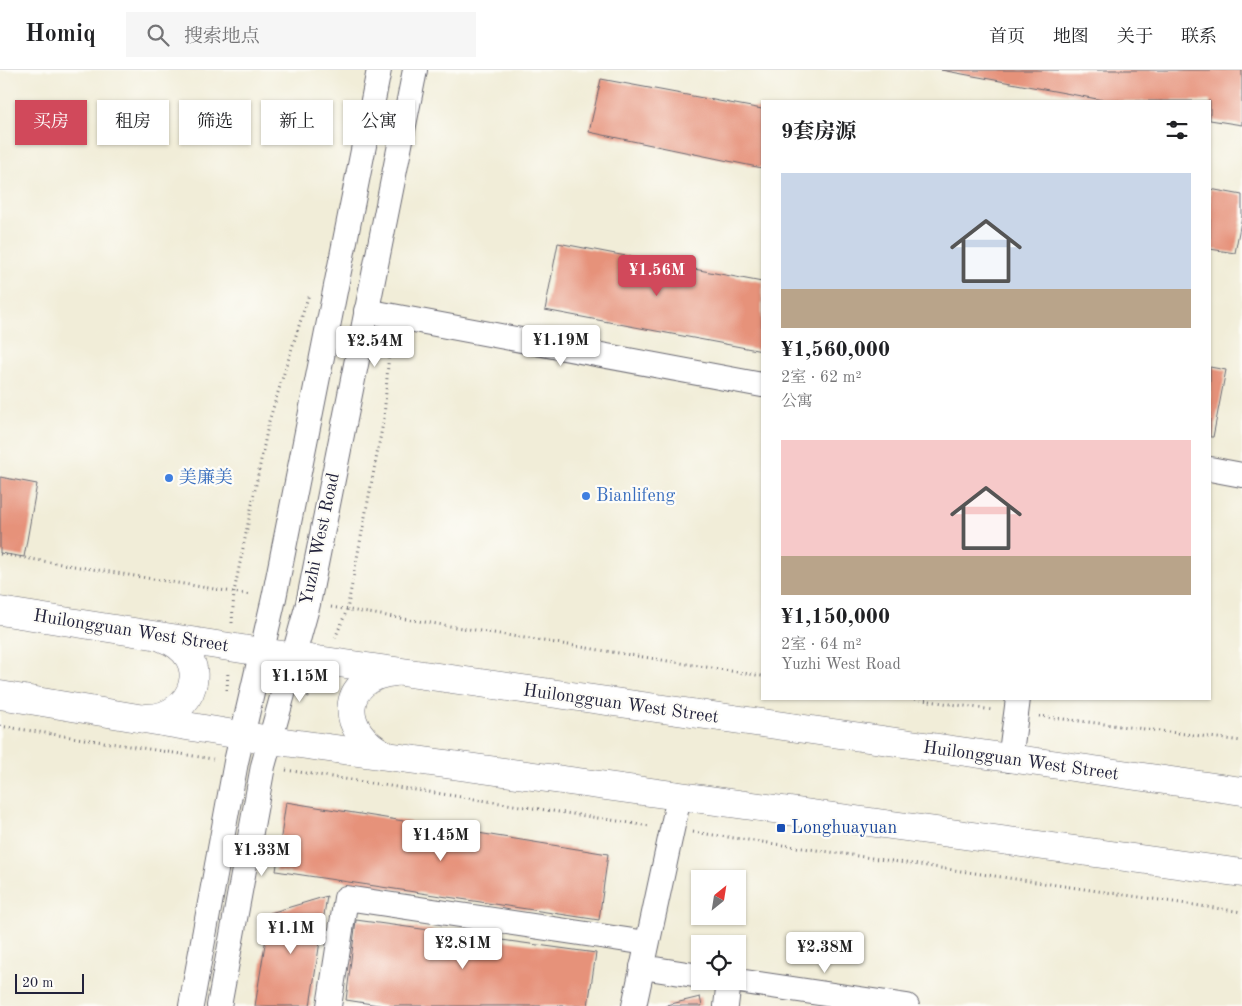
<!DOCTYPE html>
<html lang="zh">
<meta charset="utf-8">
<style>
body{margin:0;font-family:"Old Standard TT","Noto Serif SC",serif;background:#f6f6f6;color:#202124;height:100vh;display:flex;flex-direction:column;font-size:19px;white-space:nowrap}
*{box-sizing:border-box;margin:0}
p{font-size:16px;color:#757577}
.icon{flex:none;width:28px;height:28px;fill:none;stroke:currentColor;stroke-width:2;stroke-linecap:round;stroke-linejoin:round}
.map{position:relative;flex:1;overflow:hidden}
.panel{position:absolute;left:761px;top:30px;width:450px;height:600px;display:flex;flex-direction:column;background:#fff;border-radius:0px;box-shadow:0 1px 4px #0004}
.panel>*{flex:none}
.hud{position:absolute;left:15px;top:30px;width:475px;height:45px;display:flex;gap:10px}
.needle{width:32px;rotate:30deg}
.tools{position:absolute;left:691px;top:800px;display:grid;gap:10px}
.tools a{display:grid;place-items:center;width:55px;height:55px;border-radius:0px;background:#fff;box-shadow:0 1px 4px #0004;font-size:25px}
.scale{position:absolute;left:15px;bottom:12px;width:69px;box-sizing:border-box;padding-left:5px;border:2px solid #22223b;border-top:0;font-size:14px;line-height:18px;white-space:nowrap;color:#22223b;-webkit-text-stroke:4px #fdfcf7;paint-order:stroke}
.price{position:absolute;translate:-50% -42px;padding:0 11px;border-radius:5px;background:#fff;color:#222;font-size:16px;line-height:32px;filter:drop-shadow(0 1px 2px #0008)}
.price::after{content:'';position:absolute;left:50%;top:30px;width:15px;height:11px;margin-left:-8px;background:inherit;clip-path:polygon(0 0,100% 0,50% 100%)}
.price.current{background:#d1495b;color:#fff}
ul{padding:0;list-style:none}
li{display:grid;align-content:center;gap:10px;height:265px;padding:0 20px}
li span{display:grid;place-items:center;height:155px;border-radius:0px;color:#555}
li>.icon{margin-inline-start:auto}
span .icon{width:90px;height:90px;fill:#fffc;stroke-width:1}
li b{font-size:21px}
h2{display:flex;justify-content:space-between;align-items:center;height:60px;padding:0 20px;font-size:21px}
.tag{padding:0 18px;border-radius:0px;background:#fff;box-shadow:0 1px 4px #0004;font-size:18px;line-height:45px}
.tag.current{background:#d1495b;color:#fff}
header{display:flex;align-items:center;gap:30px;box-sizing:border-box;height:70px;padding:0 25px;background:#fff;border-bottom:1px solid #e0e0e0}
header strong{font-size:24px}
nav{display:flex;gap:28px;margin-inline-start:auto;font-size:18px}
.search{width:350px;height:45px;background:#f6f6f6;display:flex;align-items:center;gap:12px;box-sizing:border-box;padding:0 18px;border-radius:0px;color:#757577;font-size:19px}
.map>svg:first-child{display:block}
</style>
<header>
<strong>Homiq</strong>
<div class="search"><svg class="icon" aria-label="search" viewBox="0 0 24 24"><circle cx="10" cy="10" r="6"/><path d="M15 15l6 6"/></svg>搜索地点</div>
<nav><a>首页</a><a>地图</a><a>关于</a><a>联系</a></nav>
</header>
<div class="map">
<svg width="1242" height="936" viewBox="0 0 1242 936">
<rect width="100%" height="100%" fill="#fdfcf7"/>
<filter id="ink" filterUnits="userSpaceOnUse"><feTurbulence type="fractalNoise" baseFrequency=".02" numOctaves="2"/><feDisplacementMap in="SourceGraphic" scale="10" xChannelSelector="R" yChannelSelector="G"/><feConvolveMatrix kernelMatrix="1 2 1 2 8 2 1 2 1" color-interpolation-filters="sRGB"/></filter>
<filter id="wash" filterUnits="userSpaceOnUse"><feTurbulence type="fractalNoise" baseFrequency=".0096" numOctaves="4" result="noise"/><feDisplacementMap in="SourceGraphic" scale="20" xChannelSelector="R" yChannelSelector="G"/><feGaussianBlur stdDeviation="1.12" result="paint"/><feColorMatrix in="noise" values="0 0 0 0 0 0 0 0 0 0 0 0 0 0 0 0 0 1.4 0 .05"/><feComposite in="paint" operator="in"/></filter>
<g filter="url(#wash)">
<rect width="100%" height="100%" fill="#f1edd8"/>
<g id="blocks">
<!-- building -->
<g fill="#e6927a">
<path d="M 941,0 L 1242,0 L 1242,55 L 1210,50 L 1210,31 L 1108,31 Z"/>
<path d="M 601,9 L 762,39 L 762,98 L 589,62 Z"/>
<path d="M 1210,119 L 1242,125 L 1242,146 L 1235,183 L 1210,179 Z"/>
<path d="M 558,173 L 762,212 L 762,281 L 545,240 Z"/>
<path d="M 1210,297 L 1226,300 L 1213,367 L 1210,367 Z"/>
<path d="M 0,407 L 37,414 L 24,487 L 0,483 Z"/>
<path d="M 286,732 L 608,784 L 599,850 L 276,801 Z"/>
<path d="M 327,826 L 310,936 L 255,936 L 270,843 Z"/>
<path d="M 356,850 L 596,883 L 588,936 L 385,936 L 346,930 Z"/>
<path d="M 700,927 L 702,936 L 667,936 L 667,935 Z"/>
</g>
</g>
</g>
<g filter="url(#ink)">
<use href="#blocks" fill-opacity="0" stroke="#6a6972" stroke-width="1"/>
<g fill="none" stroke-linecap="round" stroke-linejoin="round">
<defs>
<g id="minor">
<path d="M 366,241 L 762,315"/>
<path d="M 1210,399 L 1242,405"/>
<path d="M 1010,690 L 1018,629"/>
<path d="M 642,897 L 700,906"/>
<path d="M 738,911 L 907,936"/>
<path d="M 191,936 L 236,692 L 274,528 L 379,0"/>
<path d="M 219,936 L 263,696 L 308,534 L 415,0"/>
<path d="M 329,936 L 346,828 L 647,873"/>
<path d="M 634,936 L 679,727"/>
<path d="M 726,936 L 729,911"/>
</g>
<g id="major">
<path d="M 0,541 L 261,582 L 1242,721"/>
<path d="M 0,625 L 270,670 L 1242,803"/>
<path d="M 146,648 C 195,649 215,586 163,568"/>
<path d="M 386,685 C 338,662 339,607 395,602"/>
</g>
</defs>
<!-- minor casing -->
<use href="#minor" stroke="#6a6972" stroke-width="26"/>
<!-- major casing -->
<use href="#major" stroke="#6a6972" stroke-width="29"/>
<!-- path -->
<g stroke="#6a6972" stroke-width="3" stroke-dasharray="1 4" stroke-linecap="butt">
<path d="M 0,484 L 251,525"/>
<path d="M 331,537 L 762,606"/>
<path d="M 232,553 L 234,522 L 269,351 L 309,224"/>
<path d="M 335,568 L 347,540 L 384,348 L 390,268"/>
<path d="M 227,620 L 228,601"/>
<path d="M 308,627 L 314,615"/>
<path d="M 915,629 L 993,640"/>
<path d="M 1039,646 L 1242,671"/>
<path d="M 0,656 L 213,689"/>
<path d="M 286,700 L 650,756"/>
<path d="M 693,762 L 1242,842"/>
</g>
<!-- minor -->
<use href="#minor" stroke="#fff" stroke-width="24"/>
<!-- major -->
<use href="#major" stroke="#fff" stroke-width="28"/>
</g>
</g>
<!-- markers -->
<g fill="#3f7fe0" stroke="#fdfcf7" stroke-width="2">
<circle cx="169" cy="408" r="5"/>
<circle cx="586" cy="426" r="5"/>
</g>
<rect fill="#1a4fb4" stroke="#fdfcf7" stroke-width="2" x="776" y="753" width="10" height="10" rx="2.5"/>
<g text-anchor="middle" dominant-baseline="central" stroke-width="4.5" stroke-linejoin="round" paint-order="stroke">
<!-- shop labels -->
<g font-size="18" fill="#366cbe" stroke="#fdfcf7" text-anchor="start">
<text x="179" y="408">美廉美</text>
<text x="596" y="426">Bianlifeng</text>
</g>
<!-- street labels -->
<g font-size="18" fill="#22223b" stroke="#fdfcf7">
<text transform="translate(320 469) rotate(-78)">Yuzhi West Road</text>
<text transform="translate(131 561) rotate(9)">Huilongguan West Street</text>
<text transform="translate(621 634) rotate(8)">Huilongguan West Street</text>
<text transform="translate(1021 691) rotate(8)">Huilongguan West Street</text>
</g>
<!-- transit labels -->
<g font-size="18" fill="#164399" stroke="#fdfcf7" text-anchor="start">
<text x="791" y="758">Longhuayuan</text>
</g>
</g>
</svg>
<div class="tools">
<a><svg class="needle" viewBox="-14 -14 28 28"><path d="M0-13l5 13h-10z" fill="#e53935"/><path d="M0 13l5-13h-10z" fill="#757577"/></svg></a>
<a><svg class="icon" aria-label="locate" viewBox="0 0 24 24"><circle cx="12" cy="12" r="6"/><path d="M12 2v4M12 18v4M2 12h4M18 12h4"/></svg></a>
</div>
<div class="scale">20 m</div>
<b class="price current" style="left:657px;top:227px">¥1.56M</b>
<b class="price" style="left:561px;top:297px">¥1.19M</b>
<b class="price" style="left:375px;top:298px">¥2.54M</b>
<b class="price" style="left:300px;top:633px">¥1.15M</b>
<b class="price" style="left:441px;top:792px">¥1.45M</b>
<b class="price" style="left:262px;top:807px">¥1.33M</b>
<b class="price" style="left:291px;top:885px">¥1.1M</b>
<b class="price" style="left:463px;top:900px">¥2.81M</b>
<b class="price" style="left:825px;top:904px">¥2.38M</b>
<div class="hud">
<a class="tag current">买房</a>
<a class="tag">租房</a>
<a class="tag">筛选</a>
<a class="tag">新上</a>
<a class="tag">公寓</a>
</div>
<section class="panel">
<h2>9套房源<svg class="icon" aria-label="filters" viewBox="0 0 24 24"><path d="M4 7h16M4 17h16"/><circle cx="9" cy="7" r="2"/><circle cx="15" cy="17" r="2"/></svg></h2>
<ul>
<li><span style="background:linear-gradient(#c9d6e8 75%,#b9a48a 0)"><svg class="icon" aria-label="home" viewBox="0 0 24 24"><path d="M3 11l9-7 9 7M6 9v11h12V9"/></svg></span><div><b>¥1,560,000</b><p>2室 · 62 m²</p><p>公寓</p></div></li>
<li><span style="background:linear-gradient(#f6c9c9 75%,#b9a48a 0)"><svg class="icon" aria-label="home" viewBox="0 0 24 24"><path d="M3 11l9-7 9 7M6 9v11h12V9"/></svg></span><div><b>¥1,150,000</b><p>2室 · 64 m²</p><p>Yuzhi West Road</p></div></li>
</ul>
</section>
</div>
